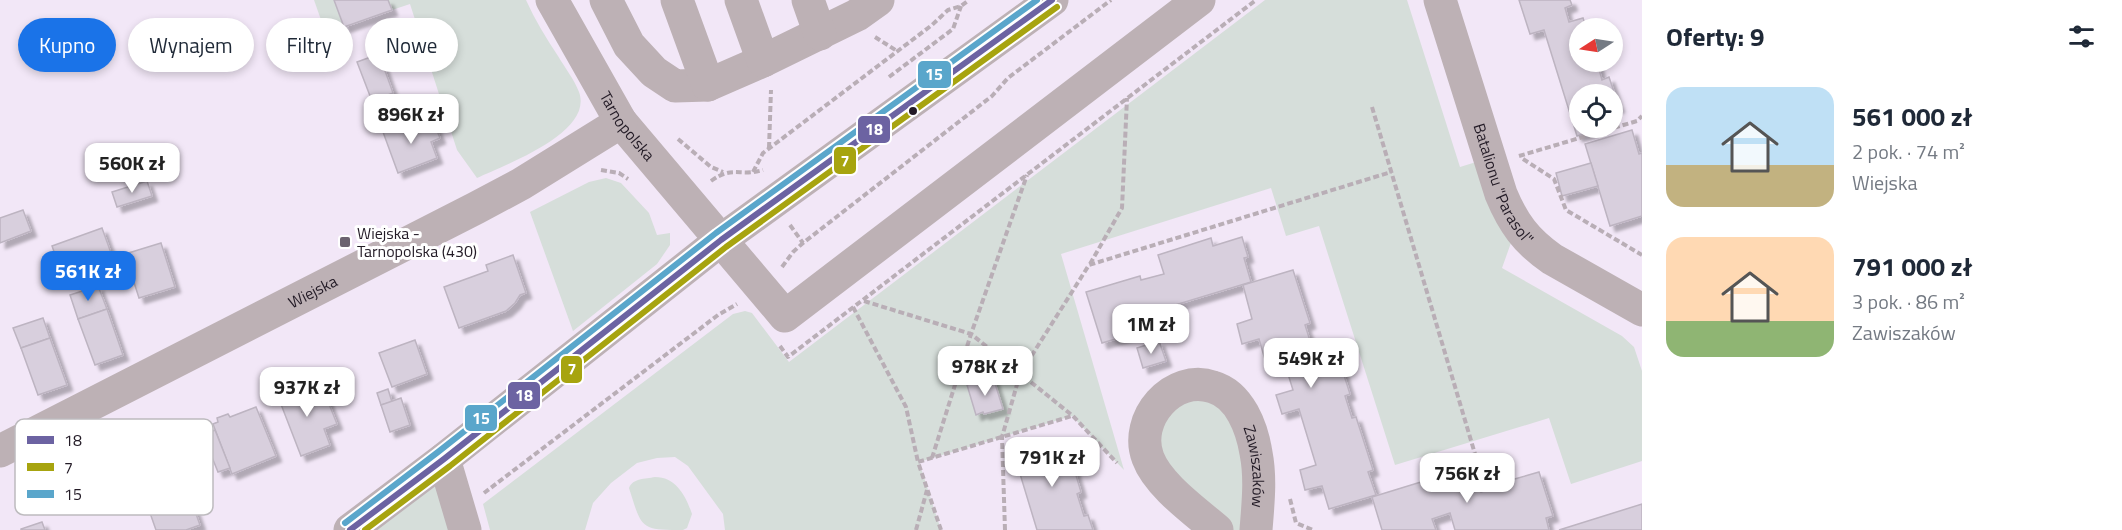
<!DOCTYPE html>
<html lang="pl">
<meta charset="utf-8">
<style>
body{margin:0;font-family:"Titillium Web",sans-serif;background:#f2f2f3;color:#1f2937;height:100vh;display:flex;flex-direction:column;font-size:22px;white-space:nowrap}
*{box-sizing:border-box;margin:0}
p{font-size:20px;color:#747a83}
.icon{flex:none;width:33px;height:33px;fill:none;stroke:currentColor;stroke-width:2;stroke-linecap:round;stroke-linejoin:round}
.map{position:relative;flex:1;overflow:hidden}
.panel{display:flex;flex-direction:column;background:#fff;width:480px}
.panel>*{flex:none}
.hud{position:absolute;left:18px;top:18px;width:570px;height:54px;display:flex;gap:12px}
.needle{width:39px;rotate:258deg}
.tools{position:absolute;left:1569px;top:18px;display:grid;gap:12px}
.tools a{display:grid;place-items:center;width:54px;height:54px;border-radius:50%;background:#fff;box-shadow:0 3px 9px #0003;font-size:30px}
.price{position:absolute;translate:-50% -51px;padding:0 14px;border-radius:12px;background:#fff;color:#222;font-size:20px;line-height:39px;filter:drop-shadow(0 2px 3px #0008)}
.price::after{content:'';position:absolute;left:50%;top:36px;width:18px;height:14px;margin-left:-9px;background:inherit;clip-path:polygon(0 0,100% 0,50% 100%)}
.price.current{background:#1a73e8;color:#fff}
ul{padding:0;list-style:none}
li{display:flex;align-items:center;gap:18px;height:150px;padding:0 24px}
li span{display:grid;place-items:center;flex:none;width:168px;height:120px;border-radius:18px;color:#555}
li>.icon{margin-inline-start:auto}
span .icon{width:72px;height:72px;fill:#fffc;stroke-width:1}
li b{font-size:26px}
h2{display:flex;justify-content:space-between;align-items:center;height:72px;padding:0 24px;font-size:26px}
.pill{padding:0 21px;border-radius:27px;background:#fff;box-shadow:0 3px 9px #0003;font-size:21px;line-height:54px}
.pill.current{background:#1a73e8;color:#fff}
main{display:flex;flex:1;min-height:0}
.map>svg:first-child{display:block}
</style>
<main>
<div class="map">
<svg width="1642" height="530" viewBox="0 0 1642 530">
<defs>
<filter id="shadow"><feDropShadow dx="5.5" dy="5.5" stdDeviation="1.5" flood-color="#0004"/></filter>
</defs>
<rect width="100%" height="100%" fill="#f2e7f7"/>
<!-- green -->
<g fill="#d6deda">
<path d="M 314,0 L 334,0 L 344,27 L 326,34 Z"/>
<path d="M 388,0 L 526,0 C 535,20 546,38 558,56 C 565,68 574,79 579,92 C 594,133 504,165 477,178 L 457,150 L 410,4 L 392,10 Z"/>
<path d="M 1265,0 L 1407,0 L 1460,167 L 1489,158 L 1517,226 L 1502,268 L 1622,336 L 1634,347 L 1642,371 L 1642,461 L 1571,484 L 1549,418 L 1395,465 L 1319,226 L 1286,236 L 1271,188 L 1061,254 L 1124,470 L 1072,416 L 919,462 L 941,530 L 725,530 L 723,514 L 688,466 L 675,457 L 657,458 L 637,463 L 611,483 L 593,503 L 585,530 L 490,530 L 483,504 L 733,314 L 745,311 L 752,313 L 789,362 Z"/>
<path d="M 606,178 L 621,183 L 649,213 L 657,235 L 670,233 L 670,245 L 657,264 L 573,331 L 530,212 L 589,182 Z"/>
<path d="M 1173,392 L 1237,404 L 1256,530 L 1217,530 L 1178,495 L 1146,424 Z"/>
<path d="M 444,459 L 465,530 L 350,530 Z"/>
<path d="M 655,477 C 676,477 686,496 692,514 L 687,528 L 683,530 C 640,530 642,529 629,488 C 633,478 645,479 655,477 Z"/>
</g>
<!-- building -->
<g fill="#d8cfdd" stroke="#bdb4c1" stroke-width="1.5" filter="url(#shadow)">
<path d="M 334,0 L 388,0 L 392,10 L 344,27 Z"/>
<path d="M 1519,0 L 1570,0 L 1572,5 L 1565,8 L 1569,22 L 1583,18 L 1586,27 L 1593,25 L 1594,28 L 1580,28 L 1580,62 L 1597,62 L 1602,80 L 1609,77 L 1619,107 L 1612,109 L 1612,94 L 1580,94 L 1580,128 L 1604,128 L 1577,136 L 1544,30 L 1530,34 Z"/>
<path d="M 379,54 L 393,93 L 372,101 L 357,62 Z"/>
<path d="M 422,118 L 426,129 L 435,126 L 440,138 L 431,142 L 437,158 L 398,173 L 383,132 Z"/>
<path d="M 1632,130 L 1639,154 L 1642,153 L 1642,216 L 1610,226 L 1585,144 Z"/>
<path d="M 1591,163 L 1598,186 L 1562,196 L 1556,173 Z"/>
<path d="M 147,181 L 152,196 L 117,207 L 112,192 Z"/>
<path d="M 23,210 L 31,231 L 0,243 L 0,218 Z"/>
<path d="M 102,228 L 111,253 L 61,271 L 52,246 Z"/>
<path d="M 1242,237 L 1248,257 L 1244,258 L 1251,282 L 1175,305 L 1179,320 L 1102,343 L 1086,292 L 1140,276 L 1141,280 L 1164,274 L 1158,255 L 1211,238 L 1213,246 Z"/>
<path d="M 161,243 L 175,287 L 139,298 L 125,254 Z"/>
<path d="M 513,255 L 526,293 L 520,295 L 515,303 L 506,311 L 459,328 L 444,287 L 488,271 L 486,265 Z"/>
<path d="M 1293,270 L 1310,323 L 1305,325 L 1312,347 L 1333,341 L 1350,394 L 1345,396 L 1352,418 L 1356,417 L 1373,470 L 1368,472 L 1376,495 L 1329,509 L 1322,486 L 1305,490 L 1300,470 L 1316,465 L 1299,409 L 1282,414 L 1276,395 L 1293,390 L 1283,358 L 1266,363 L 1259,339 L 1242,344 L 1237,324 L 1252,319 L 1243,285 Z"/>
<path d="M 98,286 L 107,309 L 78,319 L 70,295 Z"/>
<path d="M 107,309 L 123,355 L 95,365 L 78,319 Z"/>
<path d="M 43,318 L 50,338 L 21,348 L 13,328 Z"/>
<path d="M 50,338 L 67,385 L 38,395 L 21,348 Z"/>
<path d="M 415,340 L 427,374 L 392,387 L 379,353 Z"/>
<path d="M 1159,341 L 1166,361 L 1143,368 L 1137,348 Z"/>
<path d="M 993,377 L 1003,409 L 984,414 L 983,412 L 976,415 L 967,385 Z"/>
<path d="M 306,382 L 312,399 L 325,394 L 337,424 L 324,429 L 330,445 L 301,456 L 277,394 Z"/>
<path d="M 388,389 L 392,402 L 381,405 L 377,393 Z"/>
<path d="M 401,398 L 410,425 L 390,432 L 381,405 Z"/>
<path d="M 256,407 L 276,456 L 232,474 L 213,424 L 218,422 L 217,418 L 228,414 L 230,417 Z"/>
<path d="M 215,430 L 230,468 L 218,472 L 203,435 Z"/>
<path d="M 169,439 L 200,525 L 186,530 L 156,530 L 129,453 Z"/>
<path d="M 1065,439 L 1081,492 L 1077,494 L 1084,516 L 1088,515 L 1093,530 L 1037,530 L 1014,454 Z"/>
<path d="M 1473,466 L 1481,492 L 1490,489 L 1487,482 L 1503,478 L 1504,482 L 1539,472 L 1553,516 L 1546,518 L 1549,530 L 1455,530 L 1450,513 L 1432,519 L 1436,530 L 1382,530 L 1372,497 Z"/>
<path d="M 1642,504 L 1642,530 L 1559,530 Z"/>
<path d="M 42,522 L 45,530 L 21,530 L 21,529 Z"/>
</g>
<g fill="none" stroke-linecap="round" stroke-linejoin="round">
<!-- path -->
<g stroke="#b9aeb6" stroke-width="4" stroke-dasharray="6 3" stroke-linecap="butt">
<path d="M 875,37 L 897,51"/>
<path d="M 889,77 L 953,29 L 961,6"/>
<path d="M 1372,107 L 1486,491"/>
<path d="M 678,139 L 711,167 L 723,172"/>
<path d="M 769,148 L 771,90"/>
<path d="M 1519,156 L 1637,121 L 1642,116"/>
<path d="M 1523,159 L 1554,179 L 1566,210 L 1642,255"/>
<path d="M 601,170 L 619,173 L 628,179"/>
<path d="M 753,172 L 763,153 L 932,25 L 948,10 L 961,6 L 969,0"/>
<path d="M 711,181 C 733,165 739,177 763,170"/>
<path d="M 790,225 L 803,243"/>
<path d="M 1090,264 L 1122,208 L 1127,98"/>
<path d="M 782,267 L 793,252 L 803,243 L 992,96 L 1008,78 L 1111,0"/>
<path d="M 864,301 L 971,334 L 1073,416 L 1117,463"/>
<path d="M 853,307 L 906,407 L 918,462"/>
<path d="M 780,346 L 788,357 L 1256,0"/>
<path d="M 932,458 L 971,334 L 1027,175"/>
<path d="M 484,493 L 718,315 L 737,304"/>
<path d="M 1290,499 L 1296,523 L 1313,530"/>
<path d="M 916,530 L 927,490"/>
<path d="M 941,530 L 918,462 L 1072,416"/>
<path d="M 1005,530 L 1002,437 L 1020,374 L 1089,265 L 1391,172"/>
</g>
<!-- minor -->
<g stroke="#bdb1b5" stroke-width="33">
<path id="s1" d="M 552,0 L 621,122 L 785,316 L 1199,0"/>
<path d="M 606,0 L 629,45 L 654,72 L 675,86 L 708,85"/>
<path d="M 677,0 L 708,85 L 763,61"/>
<path d="M 741,0 L 763,61 L 857,15 L 878,0"/>
<path d="M 808,0 L 820,34"/>
<path id="s2" d="M 1440,0 L 1501,194 C 1513,223 1526,241 1552,259 L 1642,310"/>
<path id="s3" d="M 0,451 L 476,208 L 521,184 L 621,122"/>
<path d="M 444,459 L 465,530"/>
<path d="M 350,530 L 444,459 L 721,240 L 1052,0"/>
<path id="s4" d="M 1217,530 C 1195,511 1158,485 1148,458 C 1133,419 1173,373 1213,387 C 1240,395 1252,428 1256,453 C 1261,478 1258,504 1256,530"/>
</g>
<defs>
<path id="bus-1" d="M 350,530 L 444,459 L 721,240 L 1052,0"/>
<path id="bus-2" d="M 365,530 L 450,466 L 726,247 L 1057,7"/>
<path id="bus-3" d="M 345,523 L 438,452 L 716,233 L 1037,0"/>
</defs>
<!-- bus-1 casing -->
<use href="#bus-1" stroke="#fff" stroke-width="10"/>
<!-- bus-2 casing -->
<use href="#bus-2" stroke="#fff" stroke-width="10"/>
<!-- bus-3 casing -->
<use href="#bus-3" stroke="#fff" stroke-width="10"/>
<!-- bus-1 -->
<use href="#bus-1" stroke="#6c63a2" stroke-width="6"/>
<!-- bus-2 -->
<use href="#bus-2" stroke="#a7a40f" stroke-width="6"/>
<!-- bus-3 -->
<use href="#bus-3" stroke="#5aa6cb" stroke-width="6"/>
</g>
<!-- markers -->
<circle fill="#231b26" stroke="#fff" stroke-width="2" cx="913" cy="111" r="5"/>
<rect fill="#6b626f" stroke="#fff" stroke-width="2" x="339" y="236" width="12" height="12" rx="3"/>
<g text-anchor="middle" dominant-baseline="central" stroke-width="6" stroke-linejoin="round" paint-order="stroke">
<!-- street labels -->
<g font-size="16" fill="#231b26" stroke="#fff">
<text stroke="none"><textPath href="#s1" startOffset="147">Tarnopolska</textPath></text>
<text stroke="none"><textPath href="#s2" startOffset="195">Batalionu "Parasol"</textPath></text>
<text stroke="none"><textPath href="#s3" startOffset="351">Wiejska</textPath></text>
<text stroke="none"><textPath href="#s4" startOffset="315">Zawiszaków</textPath></text>
</g>
<!-- poi labels -->
<g font-size="16" fill="#231b26" stroke="#fff" text-anchor="start">
<text x="357" y="233">Wiejska -<tspan x="357" dy="18">Tarnopolska (430)</tspan></text>
</g>
</g>
<!-- legend -->
<rect x="15" y="419" width="198" height="96" rx="9" fill="#fff" stroke="#bdbbbe" stroke-width="1.5"/>
<rect x="27" y="436" width="27" height="8" fill="#6c63a2"/>
<rect x="27" y="463" width="27" height="8" fill="#a7a40f"/>
<rect x="27" y="490" width="27" height="8" fill="#5aa6cb"/>
<g font-size="16" fill="#231b26">
<text x="64" y="446">18</text>
<text x="64" y="473">7</text>
<text x="64" y="500">15</text>
</g>
<g stroke="#fff" stroke-width="2">
<rect x="917" y="60" width="35" height="29" rx="6" fill="#5aa6cb"/>
<rect x="857" y="115" width="34" height="29" rx="6" fill="#6c63a2"/>
<rect x="833" y="146" width="24" height="29" rx="6" fill="#a7a40f"/>
<rect x="560" y="355" width="23" height="29" rx="6" fill="#a7a40f"/>
<rect x="507" y="381" width="34" height="29" rx="6" fill="#6c63a2"/>
<rect x="464" y="404" width="34" height="28" rx="6" fill="#5aa6cb"/>
</g>
<g font-size="16" text-anchor="middle" font-weight="bold" fill="#fff">
<text x="934" y="80">15</text>
<text x="874" y="135">18</text>
<text x="845" y="167">7</text>
<text x="572" y="375">7</text>
<text x="524" y="401">18</text>
<text x="481" y="424">15</text>
</g>
</svg>
<div class="tools">
<a><svg class="needle" viewBox="-14 -14 28 28"><path d="M0-13l5 13h-10z" fill="#e53935"/><path d="M0 13l5-13h-10z" fill="#747a83"/></svg></a>
<a><svg class="icon" aria-label="locate" viewBox="0 0 24 24"><circle cx="12" cy="12" r="6"/><path d="M12 2v4M12 18v4M2 12h4M18 12h4"/></svg></a>
</div>
<b class="price" style="left:411px;top:145px">896K zł</b>
<b class="price" style="left:132px;top:194px">560K zł</b>
<b class="price current" style="left:88px;top:302px">561K zł</b>
<b class="price" style="left:1151px;top:355px">1M zł</b>
<b class="price" style="left:1311px;top:389px">549K zł</b>
<b class="price" style="left:985px;top:397px">978K zł</b>
<b class="price" style="left:307px;top:418px">937K zł</b>
<b class="price" style="left:1052px;top:488px">791K zł</b>
<b class="price" style="left:1467px;top:504px">756K zł</b>
<div class="hud">
<a class="pill current">Kupno</a>
<a class="pill">Wynajem</a>
<a class="pill">Filtry</a>
<a class="pill">Nowe</a>
</div>
</div>
<section class="panel">
<h2>Oferty: 9<svg class="icon" aria-label="filters" viewBox="0 0 24 24"><path d="M4 7h16M4 17h16"/><circle cx="9" cy="7" r="2"/><circle cx="15" cy="17" r="2"/></svg></h2>
<ul>
<li><span style="background:linear-gradient(#bfe0f5 65%,#c2b280 0)"><svg class="icon" aria-label="home" viewBox="0 0 24 24"><path d="M3 11l9-7 9 7M6 9v11h12V9"/></svg></span><div><b>561 000 zł</b><p>2 pok. · 74 m²</p><p>Wiejska</p></div></li>
<li><span style="background:linear-gradient(#ffd9b3 70%,#8fb573 0)"><svg class="icon" aria-label="home" viewBox="0 0 24 24"><path d="M3 11l9-7 9 7M6 9v11h12V9"/></svg></span><div><b>791 000 zł</b><p>3 pok. · 86 m²</p><p>Zawiszaków</p></div></li>
</ul>
</section>
</main>
